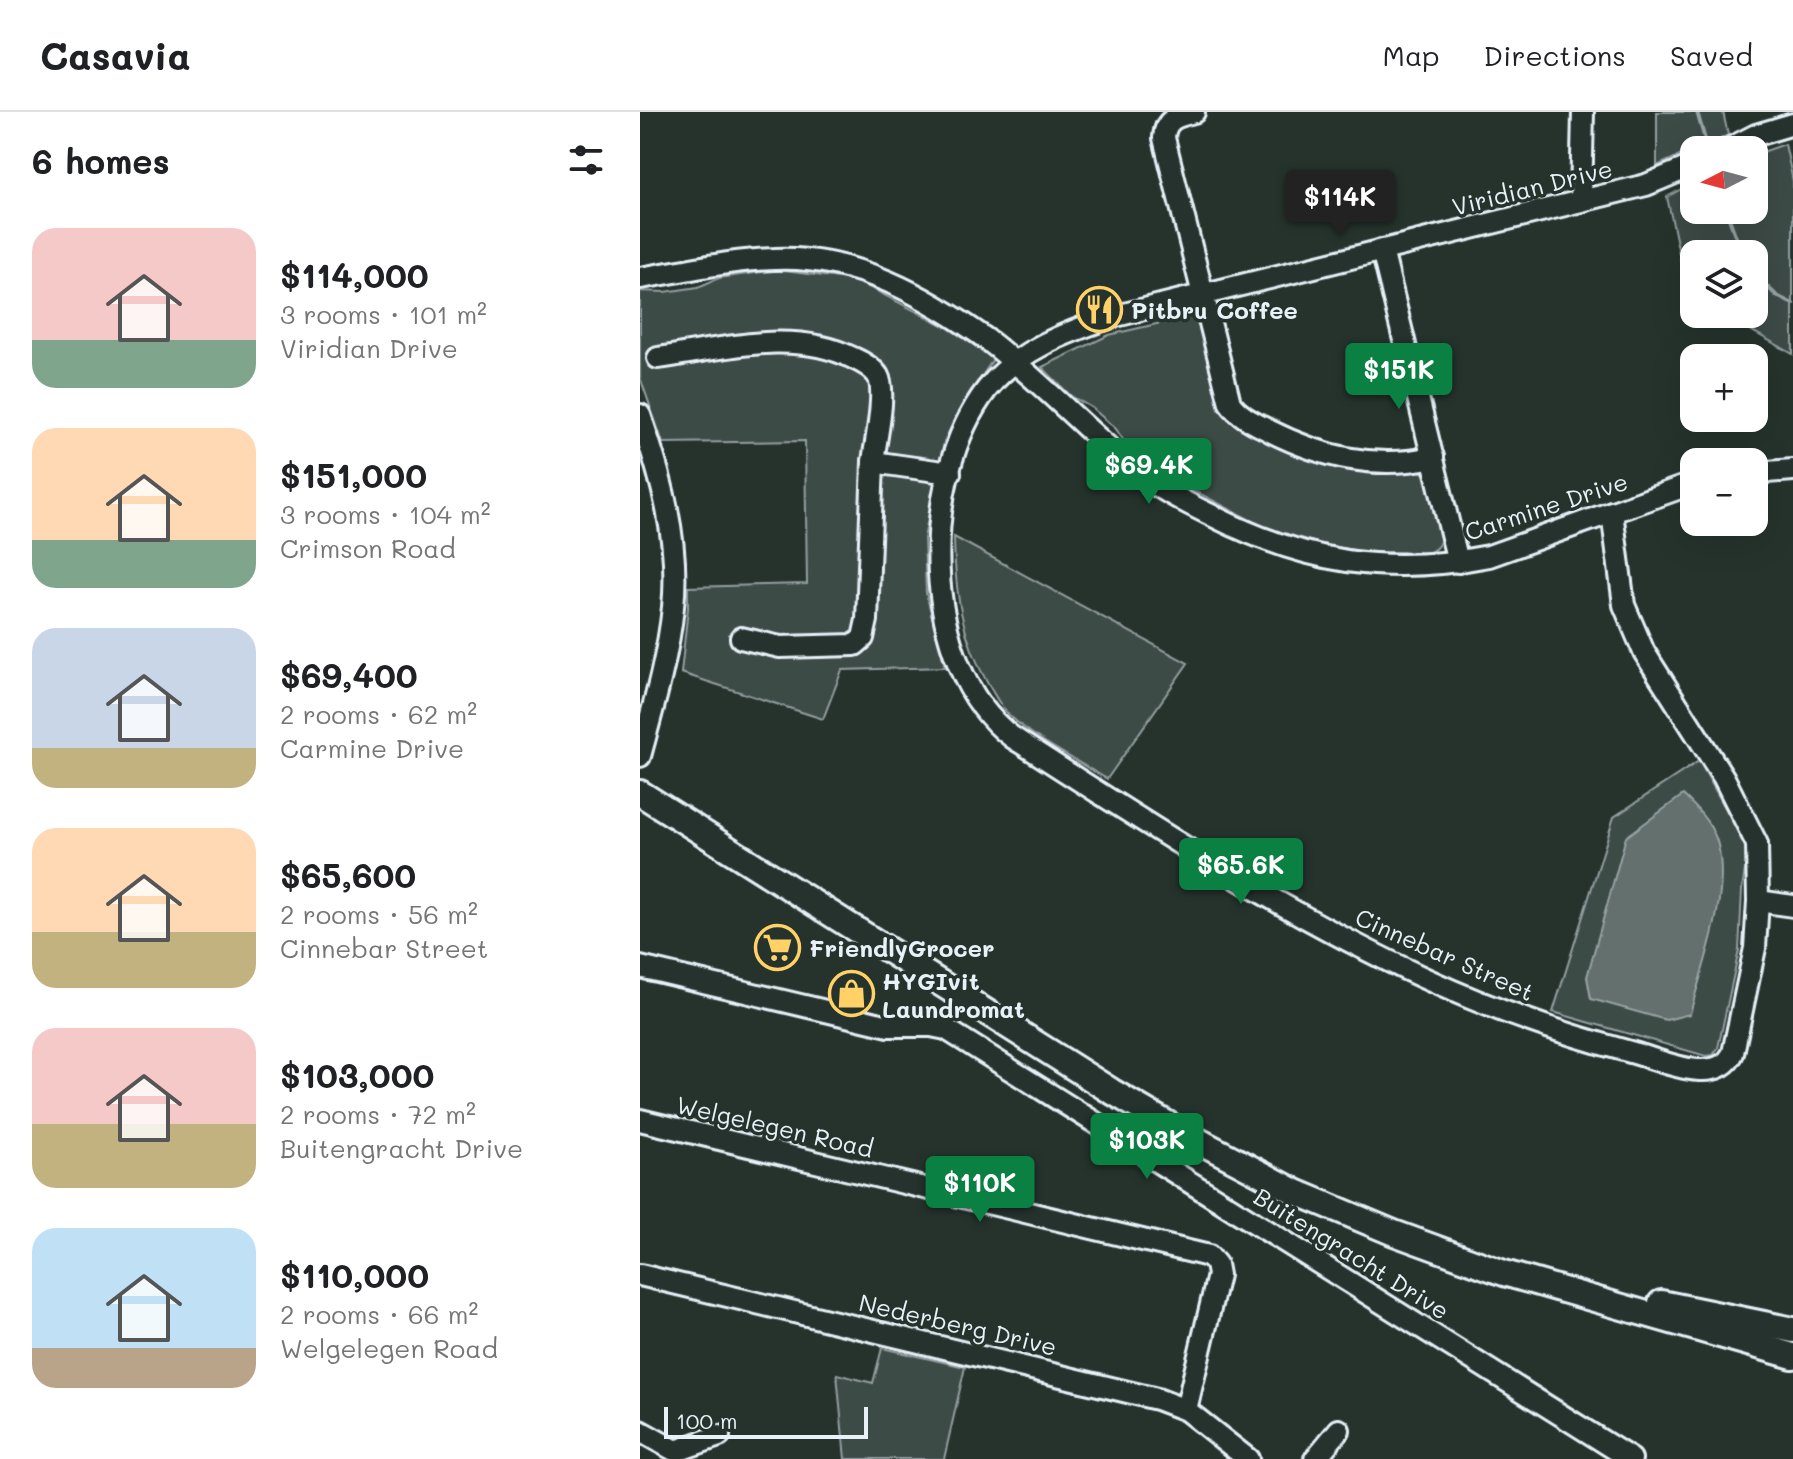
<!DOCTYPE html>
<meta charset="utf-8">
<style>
body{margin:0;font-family:Mali,sans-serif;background:#f2f2f2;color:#202124;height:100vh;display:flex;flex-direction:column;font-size:30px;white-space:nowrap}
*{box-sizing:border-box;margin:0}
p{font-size:26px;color:#757577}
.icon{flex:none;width:44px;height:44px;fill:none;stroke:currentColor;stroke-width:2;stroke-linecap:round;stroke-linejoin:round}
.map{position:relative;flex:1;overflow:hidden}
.details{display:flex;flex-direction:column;background:#fff;width:640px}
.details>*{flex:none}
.needle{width:52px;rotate:264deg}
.controls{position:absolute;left:1040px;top:24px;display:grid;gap:16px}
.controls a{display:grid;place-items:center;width:88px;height:88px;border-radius:16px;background:#fff;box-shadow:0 8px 32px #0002;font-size:40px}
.scale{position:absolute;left:24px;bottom:20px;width:204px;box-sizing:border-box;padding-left:8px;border:4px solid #e8f1f8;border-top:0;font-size:22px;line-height:28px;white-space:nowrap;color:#e8f1f8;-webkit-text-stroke:6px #26332d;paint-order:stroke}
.price{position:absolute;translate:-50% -68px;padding:0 18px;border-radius:8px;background:#0b8043;color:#fff;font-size:26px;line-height:52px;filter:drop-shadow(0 2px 4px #0008)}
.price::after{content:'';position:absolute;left:50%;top:48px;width:24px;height:18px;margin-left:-12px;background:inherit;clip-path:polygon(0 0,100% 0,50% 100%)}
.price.active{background:#222;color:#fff}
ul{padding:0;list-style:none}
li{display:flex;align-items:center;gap:24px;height:200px;padding:0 32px}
li span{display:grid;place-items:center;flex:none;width:224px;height:160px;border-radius:24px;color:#555}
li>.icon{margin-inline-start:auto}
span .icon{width:96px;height:96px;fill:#fffc;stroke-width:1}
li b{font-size:34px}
h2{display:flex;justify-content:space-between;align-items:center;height:96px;padding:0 32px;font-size:34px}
header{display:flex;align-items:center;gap:48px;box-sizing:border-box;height:112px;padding:0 40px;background:#fff;border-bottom:2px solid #e0e0e0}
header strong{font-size:38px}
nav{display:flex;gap:44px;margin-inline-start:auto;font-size:28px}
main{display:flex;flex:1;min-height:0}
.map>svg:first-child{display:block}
</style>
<header>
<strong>Casavia</strong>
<nav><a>Map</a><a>Directions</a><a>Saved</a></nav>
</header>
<main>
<section class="details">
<h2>6 homes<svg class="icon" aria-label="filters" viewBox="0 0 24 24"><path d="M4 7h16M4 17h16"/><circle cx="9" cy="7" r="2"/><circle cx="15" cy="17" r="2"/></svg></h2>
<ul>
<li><span style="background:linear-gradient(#f6c9c9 70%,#7fa58c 0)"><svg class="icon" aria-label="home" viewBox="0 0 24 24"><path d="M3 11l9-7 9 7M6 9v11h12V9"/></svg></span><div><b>$114,000</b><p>3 rooms · 101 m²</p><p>Viridian Drive</p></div></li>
<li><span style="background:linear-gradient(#ffd9b3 70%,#7fa58c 0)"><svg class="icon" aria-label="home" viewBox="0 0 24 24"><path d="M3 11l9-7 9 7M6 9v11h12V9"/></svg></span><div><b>$151,000</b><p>3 rooms · 104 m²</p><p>Crimson Road</p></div></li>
<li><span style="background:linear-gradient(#c9d6e8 75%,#c2b280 0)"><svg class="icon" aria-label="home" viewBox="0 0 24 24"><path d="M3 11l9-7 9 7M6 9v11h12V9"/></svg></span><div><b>$69,400</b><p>2 rooms · 62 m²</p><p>Carmine Drive</p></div></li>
<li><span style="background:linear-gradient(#ffd9b3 65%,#c2b280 0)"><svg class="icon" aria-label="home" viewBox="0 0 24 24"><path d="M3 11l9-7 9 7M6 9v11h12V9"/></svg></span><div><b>$65,600</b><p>2 rooms · 56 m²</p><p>Cinnebar Street</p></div></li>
<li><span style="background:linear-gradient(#f6c9c9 60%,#c2b280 0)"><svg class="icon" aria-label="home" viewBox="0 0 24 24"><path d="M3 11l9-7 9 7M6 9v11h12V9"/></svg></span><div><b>$103,000</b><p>2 rooms · 72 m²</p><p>Buitengracht Drive</p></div></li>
<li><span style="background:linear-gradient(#bfe0f5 75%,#b9a48a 0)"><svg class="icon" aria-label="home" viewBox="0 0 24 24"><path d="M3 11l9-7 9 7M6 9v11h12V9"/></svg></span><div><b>$110,000</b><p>2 rooms · 66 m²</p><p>Welgelegen Road</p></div></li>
</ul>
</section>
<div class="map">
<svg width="1153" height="1347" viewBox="0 0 1153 1347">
<rect width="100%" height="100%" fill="#26332d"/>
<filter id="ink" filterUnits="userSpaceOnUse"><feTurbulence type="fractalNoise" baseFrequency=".0125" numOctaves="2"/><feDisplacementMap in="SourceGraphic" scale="16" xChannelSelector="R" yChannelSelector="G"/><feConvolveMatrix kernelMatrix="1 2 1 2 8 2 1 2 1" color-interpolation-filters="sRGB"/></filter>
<g filter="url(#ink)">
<!-- green -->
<g fill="#3e4b47" stroke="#939ea0" stroke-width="2">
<path d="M 1017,0 L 1083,0 L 1088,23 L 1060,38 L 1054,38 L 1053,42 L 1041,43 L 1017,54 Z"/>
<path d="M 1145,32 L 1153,69 L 1153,242 L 1082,202 L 1114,202 L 1114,142 L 1054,142 L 1054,186 L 1048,183 L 1027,85 L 1054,70 L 1054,98 L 1114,98 L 1114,43 Z"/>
<path d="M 136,158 L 215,168 L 307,215 L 351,245 L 352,249 L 322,293 L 304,330 L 284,426 L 286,481 L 305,555 L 202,558 L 183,607 L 41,561 L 48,496 L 48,475 L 167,472 L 165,329 L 23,331 L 0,265 L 0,179 L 25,180 L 58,175 L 79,166 Z"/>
<path d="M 560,202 L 589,303 L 781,359 L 787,365 L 801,421 C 802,430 798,436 790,440 L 726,440 L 661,429 L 632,419 L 518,360 L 489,337 L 476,317 L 452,296 L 431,284 L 402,255 L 469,223 Z"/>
<path d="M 314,425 L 548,551 L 467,667 C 436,648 395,628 369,603 C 360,594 355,583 348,572 C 321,524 315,480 314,425 Z"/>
<path d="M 1059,649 L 1108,737 L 1102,778 L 1099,838 L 1078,936 L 1073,943 L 1066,944 L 913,900 L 974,705 Z"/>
<path d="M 242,1236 L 325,1255 L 304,1347 L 205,1347 L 197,1262 L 233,1271 Z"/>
</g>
<!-- water -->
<path fill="#636f6d" stroke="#98a3a5" stroke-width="2" d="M 1043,683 C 1056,695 1074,715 1078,733 C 1090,785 1063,851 1050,902 L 1026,908 L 951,887 L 947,865 L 986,725 Z"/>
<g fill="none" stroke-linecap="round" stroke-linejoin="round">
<!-- stream -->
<g stroke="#98a3a5" stroke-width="4">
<path d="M 1057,0 L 1068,38"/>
<path d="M 1086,98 L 1102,142"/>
<path d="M 1114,162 L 1137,184 L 1153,192"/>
</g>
<defs>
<g id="minor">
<path d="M 554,0 C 538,4 525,6 524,26 L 590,291 C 600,305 615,311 630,319 C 682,345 735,358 793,345"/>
<path d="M 1087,38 L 1116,23 L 1153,12"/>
<path d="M 941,89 L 943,0"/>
<path d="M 742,138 L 818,450"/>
<path d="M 0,166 C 44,159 90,148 134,147 C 214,143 287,184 349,229 C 399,268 442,314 490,354 C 515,375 544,390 573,404 C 666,451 747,464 849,444 L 1054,371"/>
<path d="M 18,246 C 82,237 154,216 213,246 C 222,250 233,256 238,264 C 247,281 235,331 233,350"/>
<path d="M 0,303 C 21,364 40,429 33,495 C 28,545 13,596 0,644"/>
<path d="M 1114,361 L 1153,358"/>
<path d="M 972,400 L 984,493 L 1004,540 L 1084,666 L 1117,732 L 1118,789 L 1115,836 L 1093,941 C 1077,975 1022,949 994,941 C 923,922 851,897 784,866 C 640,799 505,711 372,625 C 278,554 279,365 347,277 C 378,238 427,220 472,205 L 1006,73 L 1054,53"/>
<path d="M 101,526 L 140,535 L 215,533 L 223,526 L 227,508 L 233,350 L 310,361"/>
<path d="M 1118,789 L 1153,794"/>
<path d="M 0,855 L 249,914 L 291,914 L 306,917 L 991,1347"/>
<path d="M 0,1008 L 569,1144 L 576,1152 L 578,1163 L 546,1298"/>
<path d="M 0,1163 L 517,1287 L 546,1298 L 608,1347"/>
<path d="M 0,1319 L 36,1339 L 79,1324"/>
<path d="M 675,1347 L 699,1318"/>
</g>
<g id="major">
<path d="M 0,681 L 471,979 L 538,1018 L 656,1080 L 754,1121 L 864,1161 L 1153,1244"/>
<path d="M 1021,1191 L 1153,1218"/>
</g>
</defs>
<!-- minor casing -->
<use href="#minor" stroke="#e8f1f8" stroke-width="26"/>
<!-- major casing -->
<use href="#major" stroke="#e8f1f8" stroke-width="30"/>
<!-- minor -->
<use href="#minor" stroke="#26332d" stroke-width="20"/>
<!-- major -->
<use href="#major" stroke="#26332d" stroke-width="24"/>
</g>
</g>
<!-- icons -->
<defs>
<symbol id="restaurant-ring" viewBox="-11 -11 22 22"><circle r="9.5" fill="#26332d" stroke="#ffd166" stroke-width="1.5"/><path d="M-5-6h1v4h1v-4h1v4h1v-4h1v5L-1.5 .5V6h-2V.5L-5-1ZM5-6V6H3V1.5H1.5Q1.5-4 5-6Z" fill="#ffd166"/></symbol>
<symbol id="supermarket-ring" viewBox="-11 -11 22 22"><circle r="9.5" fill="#26332d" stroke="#ffd166" stroke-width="1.5"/><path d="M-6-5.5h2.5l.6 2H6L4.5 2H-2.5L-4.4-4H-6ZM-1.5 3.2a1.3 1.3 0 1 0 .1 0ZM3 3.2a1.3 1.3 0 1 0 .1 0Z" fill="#ffd166"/></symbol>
<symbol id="shop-ring" viewBox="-11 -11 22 22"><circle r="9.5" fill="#26332d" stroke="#ffd166" stroke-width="1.5"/><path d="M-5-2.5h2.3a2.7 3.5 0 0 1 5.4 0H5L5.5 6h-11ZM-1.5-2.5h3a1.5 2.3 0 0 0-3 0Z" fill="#ffd166"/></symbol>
</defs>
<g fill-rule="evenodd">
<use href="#restaurant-ring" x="434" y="172" width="51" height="51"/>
<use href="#supermarket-ring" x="112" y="810" width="51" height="51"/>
<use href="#shop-ring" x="186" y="856" width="51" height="51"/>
</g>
<g text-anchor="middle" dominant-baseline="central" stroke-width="7" stroke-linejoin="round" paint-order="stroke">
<!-- street labels -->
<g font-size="24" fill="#e8f1f8" stroke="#26332d">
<text transform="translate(892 75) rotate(-14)">Viridian Drive</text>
<text transform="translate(906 394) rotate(-18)">Carmine Drive</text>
<text transform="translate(805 842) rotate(24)">Cinnebar Street</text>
<text transform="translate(135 1014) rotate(13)">Welgelegen Road</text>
<text transform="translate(712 1141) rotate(32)">Buitengracht Drive</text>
<text transform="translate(318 1212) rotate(13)">Nederberg Drive</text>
</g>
<!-- poi labels -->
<g font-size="24" font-weight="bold" fill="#e8f1f8" stroke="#26332d" text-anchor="start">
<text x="491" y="197">Pitbru Coffee</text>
<text x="169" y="835">FriendlyGrocer</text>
<text x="242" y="868">HYGIvit<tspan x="242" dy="28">Laundromat</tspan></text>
</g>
</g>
</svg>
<div class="controls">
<a><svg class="needle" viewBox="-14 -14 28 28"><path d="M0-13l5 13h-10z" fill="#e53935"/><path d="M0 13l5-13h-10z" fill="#757577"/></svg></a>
<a><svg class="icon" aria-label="layers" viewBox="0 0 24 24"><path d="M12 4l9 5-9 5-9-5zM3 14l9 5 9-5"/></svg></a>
<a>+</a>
<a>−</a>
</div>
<div class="scale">100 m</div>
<b class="price active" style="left:700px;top:126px">$114K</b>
<b class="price" style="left:759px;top:299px">$151K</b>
<b class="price" style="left:509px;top:394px">$69.4K</b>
<b class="price" style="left:601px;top:794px">$65.6K</b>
<b class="price" style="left:507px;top:1069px">$103K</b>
<b class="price" style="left:340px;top:1112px">$110K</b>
</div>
</main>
